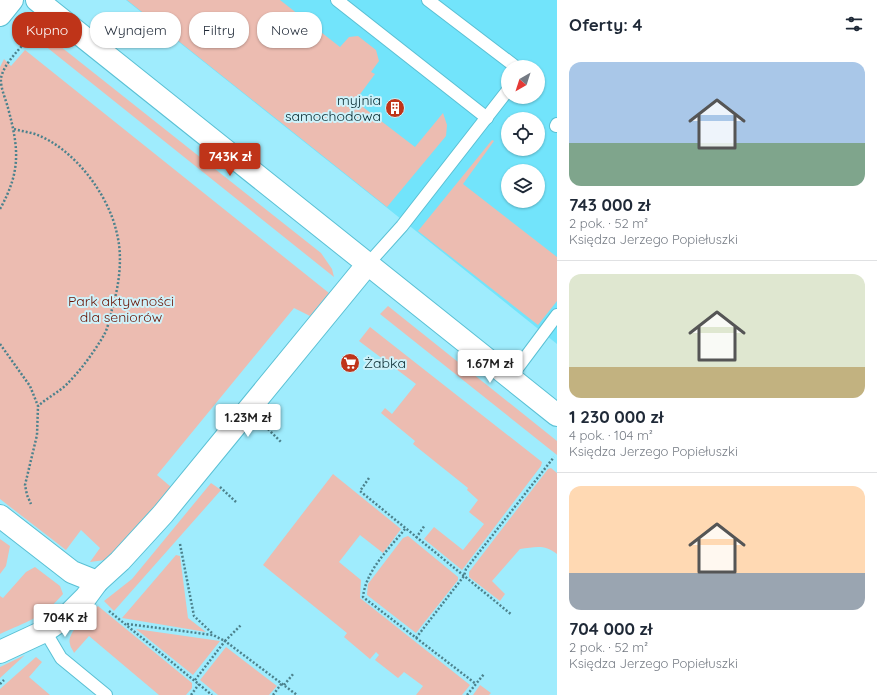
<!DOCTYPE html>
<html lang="pl">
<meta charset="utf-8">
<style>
body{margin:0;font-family:Quicksand,sans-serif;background:#f2f2f3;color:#1f2937;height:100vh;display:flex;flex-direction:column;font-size:15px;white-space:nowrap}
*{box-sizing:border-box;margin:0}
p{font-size:13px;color:#747a83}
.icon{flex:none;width:22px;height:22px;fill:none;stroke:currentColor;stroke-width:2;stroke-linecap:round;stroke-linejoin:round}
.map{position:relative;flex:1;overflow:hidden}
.drawer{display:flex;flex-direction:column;background:#fff;width:320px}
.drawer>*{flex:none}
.top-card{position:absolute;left:12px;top:12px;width:380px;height:36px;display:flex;gap:8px}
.needle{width:26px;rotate:219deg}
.controls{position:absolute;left:501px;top:60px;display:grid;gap:8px}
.controls a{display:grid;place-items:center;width:44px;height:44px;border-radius:50%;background:#fff;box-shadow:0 1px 3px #0004;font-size:20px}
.price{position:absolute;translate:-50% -34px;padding:0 9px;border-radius:4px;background:#fff;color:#222;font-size:13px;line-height:26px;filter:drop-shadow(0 1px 2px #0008)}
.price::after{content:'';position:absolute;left:50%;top:24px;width:12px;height:9px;margin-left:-6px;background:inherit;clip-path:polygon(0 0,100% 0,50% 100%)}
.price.on{background:#bf3419;color:#fff}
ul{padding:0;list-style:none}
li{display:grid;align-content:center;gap:8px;height:212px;padding:0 12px}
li+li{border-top:1px solid #e0e1e3}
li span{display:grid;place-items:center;height:124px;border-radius:12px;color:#555}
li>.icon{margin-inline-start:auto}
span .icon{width:72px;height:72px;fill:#fffc;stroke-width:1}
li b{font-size:17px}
h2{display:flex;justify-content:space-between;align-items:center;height:48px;padding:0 12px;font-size:17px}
.pill{padding:0 14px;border-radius:16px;background:#fff;box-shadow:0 1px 3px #0004;font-size:14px;line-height:36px}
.pill.on{background:#bf3419;color:#fff}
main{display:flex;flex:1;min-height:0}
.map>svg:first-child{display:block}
</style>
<main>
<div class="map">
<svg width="557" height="695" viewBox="0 0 557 695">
<rect width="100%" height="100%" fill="#9fecfd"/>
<!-- built -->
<path fill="#72e4fb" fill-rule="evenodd" d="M 126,0 L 557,0 L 557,344 L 386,207 ZM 508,67 L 538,67 L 538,97 L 508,97 ZM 508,119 L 538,119 L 538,149 L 508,149 ZM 508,171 L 538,171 L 538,201 L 508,201 Z"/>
<!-- green -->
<g fill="#ecbcb1">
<path d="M 127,0 L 280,0 L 340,47 L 349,37 L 358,36 L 376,50 L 379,61 L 371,72 L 375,74 L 355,101 L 415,147 L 443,113 L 447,125 L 446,136 L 387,207 Z"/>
<path d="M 24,29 L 36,29 L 41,31 L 321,253 L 332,269 L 334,277 Z"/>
<path d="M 25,50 L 329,293 L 310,316 L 294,308 L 157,475 L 171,487 L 115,554 L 105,560 L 90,562 L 100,548 L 81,530 L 66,550 L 0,499 L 0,67 L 4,59 L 11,66 Z"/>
<path d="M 492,140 L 494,141 L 463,184 L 557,257 L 557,301 L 538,325 L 418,231 Z"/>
<path d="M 388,306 L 557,441 L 557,455 L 380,314 Z"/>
<path d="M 370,327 L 542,462 L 541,466 L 462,570 L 424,539 L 434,527 L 463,550 L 484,524 L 469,512 L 478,500 L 467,490 L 468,488 L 413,444 L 415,441 L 381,413 L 385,408 L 392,414 L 416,384 L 359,341 Z"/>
<path d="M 551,468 L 557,473 L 557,554 C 545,544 535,547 520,549 L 492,581 L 505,594 L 500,601 L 469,577 L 469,572 L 548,469 Z"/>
<path d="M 333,474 L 401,529 L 383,553 L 360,535 L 339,562 L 361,580 L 360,598 L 470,685 L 462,695 L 416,695 L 423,686 L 404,672 L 398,678 L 375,660 L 379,655 L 376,652 L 370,659 L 344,637 L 347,633 L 263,565 Z"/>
<path d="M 211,483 L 221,490 L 114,611 L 104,601 L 132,579 Z"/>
<path d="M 408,536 L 458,577 L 458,580 L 416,633 L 367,595 L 368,584 L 403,538 Z"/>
<path d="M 0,539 L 10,546 L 6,566 L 0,574 Z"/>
<path d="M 176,555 L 180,556 L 188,618 L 206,632 L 122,618 Z"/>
<path d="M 35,567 L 60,586 L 63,594 C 44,617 26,622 0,634 L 0,596 L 3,598 L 26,572 Z"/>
<path d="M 98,606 L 192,683 L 192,688 L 186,695 L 159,695 L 89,636 L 74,653 C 73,650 70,647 70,644 C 66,632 90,613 98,606 Z"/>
<path d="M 136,629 L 220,641 L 193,675 Z"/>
<path d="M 226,647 L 277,686 L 269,695 L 218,695 L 200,680 Z"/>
<path d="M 25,655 L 0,678 L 0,667 Z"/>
<path d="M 36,657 L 42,662 L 29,677 L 50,695 L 0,695 L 0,689 Z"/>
<path d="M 480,685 L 491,693 L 489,695 L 473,695 Z"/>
</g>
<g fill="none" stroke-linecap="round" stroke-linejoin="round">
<defs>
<g id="service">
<path d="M 337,0 L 487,118"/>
<path d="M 428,0 L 516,67"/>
<path d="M 556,126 L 557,124"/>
<path d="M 367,265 L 402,226 L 508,90"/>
<path d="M 510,378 L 557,315"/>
<path d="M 45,631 L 61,658 L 106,695"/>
</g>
<g id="minor">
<path d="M 0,15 L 12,0"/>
<path d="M 0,516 L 72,572 L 97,582"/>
<path d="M 0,652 L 45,631 L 67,616 L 86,597 L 97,582 L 120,561 L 163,514 L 367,265"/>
</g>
<path id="tertiary" d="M 37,0 L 557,415"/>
</defs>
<!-- service casing -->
<use href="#service" stroke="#5ac0d4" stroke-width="14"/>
<!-- minor casing -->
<use href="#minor" stroke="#5ac0d4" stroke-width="24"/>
<!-- tertiary casing -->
<use href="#tertiary" stroke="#5ac0d4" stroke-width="24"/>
<!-- path -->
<g stroke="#4c828d" stroke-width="2.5" stroke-dasharray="2 2" stroke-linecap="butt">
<path d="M 14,129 C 21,131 28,132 35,134 C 74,148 109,195 117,234 C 123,258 119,286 112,309 C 110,317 108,328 104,335 C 94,352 81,370 67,384 C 59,392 47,398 38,406"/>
<path d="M 0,209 C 21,171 19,149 8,108 C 6,100 0,87 1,78 C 4,64 17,52 27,40"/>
<path d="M 0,344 L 30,386 L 38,406 L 37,435 L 25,485 L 27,495 L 31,504"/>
<path d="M 268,429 L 282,443"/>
<path d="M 369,478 L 360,491 L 512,615"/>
<path d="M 220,487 L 236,502"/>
<path d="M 405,529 C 389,549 366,570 363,597 L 476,684"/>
<path d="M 416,538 L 425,525"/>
<path d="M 180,544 L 194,616 L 213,634"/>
<path d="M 109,611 L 212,695"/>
<path d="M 127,624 L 213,635 L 225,641 L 241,625"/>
<path d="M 416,638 L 464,576 L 466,569 L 554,457"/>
<path d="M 195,680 L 225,641 L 297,695"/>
<path d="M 0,684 L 4,680"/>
<path d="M 284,685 L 294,673"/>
<path d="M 191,695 L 199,684"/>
<path d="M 273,695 L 282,683"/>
<path d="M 467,695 L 484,674"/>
</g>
<!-- service -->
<use href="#service" stroke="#fff" stroke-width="12"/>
<!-- minor -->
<use href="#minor" stroke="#fff" stroke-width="22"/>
<!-- tertiary -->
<use href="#tertiary" stroke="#fff" stroke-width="22"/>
</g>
<!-- icons -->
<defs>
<symbol id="building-disc" viewBox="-11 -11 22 22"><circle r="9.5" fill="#bf3419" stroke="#cef2fa"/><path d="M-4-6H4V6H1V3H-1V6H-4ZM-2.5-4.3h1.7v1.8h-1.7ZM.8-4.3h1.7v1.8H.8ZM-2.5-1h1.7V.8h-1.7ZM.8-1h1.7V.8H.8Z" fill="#fff"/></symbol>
<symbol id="supermarket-disc" viewBox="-11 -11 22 22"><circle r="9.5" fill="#bf3419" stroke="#cef2fa"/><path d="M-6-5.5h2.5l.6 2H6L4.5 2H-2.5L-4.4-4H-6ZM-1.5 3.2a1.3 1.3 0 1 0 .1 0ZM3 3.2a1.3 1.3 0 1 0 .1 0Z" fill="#fff"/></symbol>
</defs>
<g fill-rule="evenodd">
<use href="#building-disc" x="384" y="97" width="22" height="22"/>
<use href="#supermarket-disc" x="339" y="352" width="22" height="22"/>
</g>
<g text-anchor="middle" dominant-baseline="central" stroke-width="4" stroke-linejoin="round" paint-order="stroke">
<!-- poi labels -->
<g font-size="14" fill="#07292f" stroke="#cef2fa" text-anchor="end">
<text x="381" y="100">myjnia<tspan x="381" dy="16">samochodowa</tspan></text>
<text x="364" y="363" text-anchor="start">Żabka</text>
</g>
<!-- park labels -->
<g font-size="14" fill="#691202" stroke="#cef2fa">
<text x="121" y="301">Park aktywności<tspan x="121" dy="16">dla seniorów</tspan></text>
</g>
</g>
</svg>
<div class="controls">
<a><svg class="needle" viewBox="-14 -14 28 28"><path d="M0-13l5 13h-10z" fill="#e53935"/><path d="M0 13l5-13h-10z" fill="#747a83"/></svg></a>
<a><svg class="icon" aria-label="locate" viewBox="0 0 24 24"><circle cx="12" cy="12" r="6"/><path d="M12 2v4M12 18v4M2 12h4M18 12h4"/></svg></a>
<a><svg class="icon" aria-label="layers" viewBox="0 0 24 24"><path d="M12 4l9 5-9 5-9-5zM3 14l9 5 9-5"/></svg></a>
</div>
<b class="price on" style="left:230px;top:177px">743K zł</b>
<b class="price" style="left:490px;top:384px">1.67M zł</b>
<b class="price" style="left:248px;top:438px">1.23M zł</b>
<b class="price" style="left:65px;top:638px">704K zł</b>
<div class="top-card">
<a class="pill on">Kupno</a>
<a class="pill">Wynajem</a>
<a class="pill">Filtry</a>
<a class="pill">Nowe</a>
</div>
</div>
<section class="drawer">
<h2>Oferty: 4<svg class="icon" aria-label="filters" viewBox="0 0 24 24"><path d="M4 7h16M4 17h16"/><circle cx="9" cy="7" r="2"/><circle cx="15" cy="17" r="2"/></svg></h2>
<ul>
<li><span style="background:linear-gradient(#a9c7e8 65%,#7fa58c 0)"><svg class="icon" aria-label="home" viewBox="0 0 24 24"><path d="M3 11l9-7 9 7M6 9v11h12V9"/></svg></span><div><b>743 000 zł</b><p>2 pok. · 52 m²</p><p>Księdza Jerzego Popiełuszki</p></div></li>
<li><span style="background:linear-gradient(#dfe7d0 75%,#c2b280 0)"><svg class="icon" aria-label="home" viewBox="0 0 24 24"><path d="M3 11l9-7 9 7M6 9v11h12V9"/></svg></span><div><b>1 230 000 zł</b><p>4 pok. · 104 m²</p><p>Księdza Jerzego Popiełuszki</p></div></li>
<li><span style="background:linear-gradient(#ffd9b3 70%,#9aa5b1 0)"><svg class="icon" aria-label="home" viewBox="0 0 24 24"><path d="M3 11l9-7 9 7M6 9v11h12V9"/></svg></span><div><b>704 000 zł</b><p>2 pok. · 52 m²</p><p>Księdza Jerzego Popiełuszki</p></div></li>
</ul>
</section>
</main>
